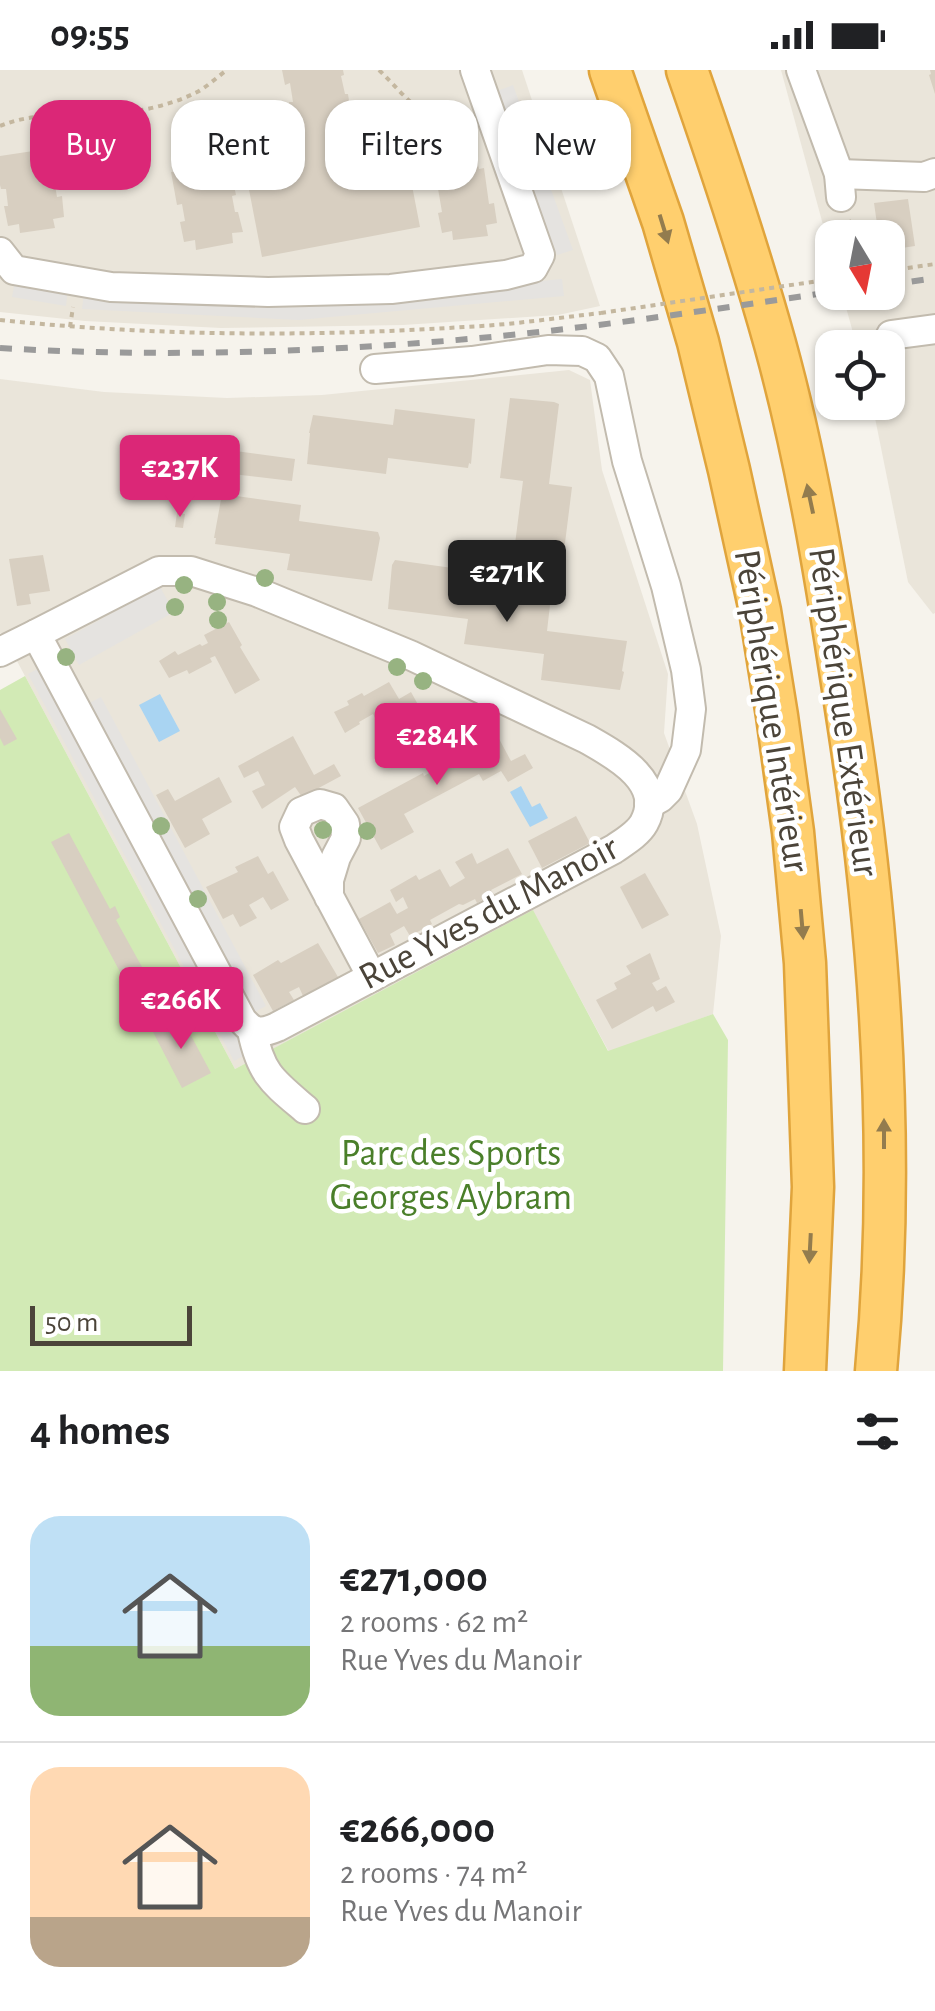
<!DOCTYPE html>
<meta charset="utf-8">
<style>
body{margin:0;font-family:"Alegreya Sans",sans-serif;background:#f6f6f6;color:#202124;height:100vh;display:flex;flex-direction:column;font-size:38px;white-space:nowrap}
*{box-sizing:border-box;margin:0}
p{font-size:32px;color:#757577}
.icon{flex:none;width:55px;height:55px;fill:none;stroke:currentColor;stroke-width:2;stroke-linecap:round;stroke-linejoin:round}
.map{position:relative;height:1301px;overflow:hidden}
.panel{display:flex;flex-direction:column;background:#fff;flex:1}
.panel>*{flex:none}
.top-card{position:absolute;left:30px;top:30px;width:875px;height:90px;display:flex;gap:20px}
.needle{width:65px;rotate:170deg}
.fabs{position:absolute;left:815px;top:150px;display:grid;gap:20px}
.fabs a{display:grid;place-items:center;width:90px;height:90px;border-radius:20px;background:#fff;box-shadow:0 2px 8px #0004;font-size:50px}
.scale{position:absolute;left:30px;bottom:25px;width:162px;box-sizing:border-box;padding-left:10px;border:5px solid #4b4439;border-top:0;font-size:28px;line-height:35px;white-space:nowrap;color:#4b4439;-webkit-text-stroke:8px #fff;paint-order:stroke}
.price{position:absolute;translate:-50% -85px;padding:0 22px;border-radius:10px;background:#db2777;color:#fff;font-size:32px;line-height:65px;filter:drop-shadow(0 2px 5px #0008)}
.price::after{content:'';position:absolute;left:50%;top:60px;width:30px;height:22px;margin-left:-15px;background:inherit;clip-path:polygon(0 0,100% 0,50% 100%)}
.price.on{background:#222;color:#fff}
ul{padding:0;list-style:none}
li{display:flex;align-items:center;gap:30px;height:250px;padding:0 30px}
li+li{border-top:2px solid #e0e0e0}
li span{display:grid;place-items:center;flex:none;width:280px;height:200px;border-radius:30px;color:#555}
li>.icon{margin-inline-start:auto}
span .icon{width:120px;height:120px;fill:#fffc;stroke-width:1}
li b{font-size:42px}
h2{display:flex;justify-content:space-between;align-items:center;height:120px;padding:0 30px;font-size:42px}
.tag{padding:0 35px;border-radius:30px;background:#fff;box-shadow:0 2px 8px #0004;font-size:35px;line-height:90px}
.tag.on{background:#db2777;color:#fff}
.status{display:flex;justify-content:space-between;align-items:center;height:70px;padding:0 50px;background:#fff;direction:ltr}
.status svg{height:28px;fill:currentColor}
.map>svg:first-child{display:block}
</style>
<div class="status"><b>09:55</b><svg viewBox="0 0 49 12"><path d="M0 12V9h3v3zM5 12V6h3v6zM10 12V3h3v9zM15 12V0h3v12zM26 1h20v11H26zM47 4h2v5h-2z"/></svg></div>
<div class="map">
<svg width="935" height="1301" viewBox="0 0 935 1301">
<rect width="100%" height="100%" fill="#f6f3ec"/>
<!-- residential -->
<g fill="#eae5da">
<path d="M 0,0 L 522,0 L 600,236 L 558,245 L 403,255 L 221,258 L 85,251 L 0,242 Z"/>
<path d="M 781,0 L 935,0 L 935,543 L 933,544 L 908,512 L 872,333 L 888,332 L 888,278 L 857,277 L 842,223 L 888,222 L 888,168 L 832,168 L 832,188 Z"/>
<path d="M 569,300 L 590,310 L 602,400 L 668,604 L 664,663 L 697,754 L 721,866 L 713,944 L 609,982 L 533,841 L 235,999 L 2,563 L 0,563 L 0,309 L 104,322 L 227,328 L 322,325 Z"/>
</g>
<!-- green -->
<path fill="#d2eab5" d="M 25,606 L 235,999 L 533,840 L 608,981 L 713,944 L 728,970 L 723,1301 L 0,1301 L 0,620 Z"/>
<!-- parking -->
<g fill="#e5e3e0">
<path d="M 513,15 L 573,180 L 557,185 L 497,21 Z"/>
<path d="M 562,209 L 564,226 L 298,250 L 82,239 L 84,222 L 296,234 Z"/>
<path d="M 15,211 L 68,220 L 66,236 L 12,227 Z"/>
<path d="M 160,517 L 174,542 L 79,595 L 65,569 Z"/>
<path d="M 43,596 L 69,644 L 101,627 L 266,936 L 234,953 L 249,983 L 234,991 L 28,604 Z"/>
</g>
<!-- water -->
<g fill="#a9d4f2">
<path d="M 160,624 L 180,661 L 159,672 L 139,635 Z"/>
<path d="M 521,716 L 532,737 L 540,733 L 548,748 L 530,757 L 510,722 Z"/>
</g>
<!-- building -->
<g fill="#d8cfc1">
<path d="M 282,0 L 343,0 L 344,5 L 341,6 L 345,24 L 348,24 L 351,44 L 340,45 L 342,54 L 398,43 L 420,157 L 262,187 L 240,73 L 305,61 L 303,53 L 292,55 L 289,32 L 293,32 L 290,13 L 285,15 Z"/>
<path d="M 930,0 L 935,0 L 935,24 L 929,5 L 931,4 Z"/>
<path d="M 53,78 L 57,109 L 54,110 L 57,127 L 62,126 L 64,147 L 53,149 L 55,158 L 20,163 L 19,154 L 8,156 L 4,136 L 8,136 L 6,119 L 1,119 L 0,115 L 0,86 Z"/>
<path d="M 476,85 L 479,99 L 484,98 L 489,134 L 494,133 L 497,153 L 486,155 L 488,166 L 453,170 L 452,161 L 442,163 L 438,143 L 442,142 L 436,107 L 440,106 L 438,91 Z"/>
<path d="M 229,92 L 236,125 L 232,126 L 235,142 L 238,142 L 243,162 L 232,163 L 233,173 L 196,180 L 195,170 L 184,172 L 180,152 L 185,151 L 182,134 L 177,135 L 171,102 Z"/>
<path d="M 908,129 L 915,176 L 888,180 L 888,168 L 879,168 L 874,133 Z"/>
<path d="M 510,328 L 554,332 L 559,334 L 549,414 L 572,417 L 562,497 L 513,490 L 523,411 L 500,408 Z"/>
<path d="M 395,339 L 475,349 L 471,394 L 469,393 L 468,398 L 388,388 L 386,404 L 307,394 L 310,363 L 309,363 L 313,345 L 393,355 Z"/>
<path d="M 228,380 L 295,389 L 292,411 L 224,403 Z"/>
<path d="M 222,424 L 301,435 L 299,451 L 378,462 L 380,468 L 372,511 L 287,500 L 290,484 L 215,474 L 216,468 L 214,468 Z"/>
<path d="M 177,443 L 185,444 L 183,458 L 175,457 Z"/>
<path d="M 43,485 L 50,521 L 29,524 L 31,534 L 17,536 L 9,489 Z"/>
<path d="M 395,490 L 474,501 L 471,524 L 550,535 L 547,561 L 627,571 L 622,601 L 624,602 L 620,620 L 541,610 L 544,584 L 464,574 L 468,549 L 388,539 L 392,495 Z"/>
<path d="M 229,552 L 242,575 L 240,577 L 260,610 L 235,624 L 215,586 L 210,588 L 212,592 L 189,604 L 187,600 L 169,608 L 159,591 L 175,581 L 178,585 L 200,574 L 202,576 L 208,573 L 204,565 Z"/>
<path d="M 389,612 L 399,629 L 411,622 L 421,640 L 382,662 L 373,644 L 359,652 L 360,654 L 345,663 L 334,642 L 349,635 L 347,631 L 362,623 L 364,626 Z"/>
<path d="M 0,639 L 17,669 L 4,676 L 0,668 Z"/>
<path d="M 497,665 L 511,691 L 525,684 L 533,698 L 508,712 L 501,701 L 483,711 L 479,704 L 404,744 L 414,762 L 381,780 L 358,738 L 423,703 L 424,706 L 441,696 L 440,694 Z"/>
<path d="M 293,666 L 314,705 L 334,694 L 341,706 L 302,727 L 295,717 L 262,739 L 252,721 L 265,715 L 258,701 L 244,708 L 238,696 Z"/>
<path d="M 219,707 L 232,732 L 202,749 L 210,764 L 185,778 L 156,725 L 168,719 L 175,731 Z"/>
<path d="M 576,746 L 590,773 L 542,798 L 528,771 Z"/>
<path d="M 69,763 L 110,839 L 115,836 L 120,847 L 116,850 L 157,924 L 137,934 L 51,772 Z"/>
<path d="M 508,778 L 522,804 L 491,820 L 494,824 L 477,833 L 475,829 L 463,835 L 459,834 L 430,850 L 432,854 L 410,866 L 404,856 L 390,864 L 395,875 L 378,883 L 359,849 L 390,832 L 397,844 L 408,838 L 403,827 L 396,832 L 390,820 L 416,805 L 419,810 L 440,799 L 450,817 L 465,808 L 455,792 L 472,783 L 477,794 Z"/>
<path d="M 258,786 L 268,804 L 273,801 L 289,830 L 271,840 L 263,827 L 249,835 L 257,848 L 240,857 L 233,844 L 223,849 L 206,817 L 238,802 L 235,797 Z"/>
<path d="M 645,803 L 669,845 L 642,859 L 620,817 Z"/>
<path d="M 318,873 L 338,907 L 303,926 L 299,917 L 289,922 L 294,930 L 273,941 L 253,905 L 278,890 L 281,893 Z"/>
<path d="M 650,883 L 660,909 L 652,913 L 657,921 L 666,916 L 675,932 L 656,942 L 653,936 L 612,959 L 596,930 L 617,919 L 614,913 L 631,904 L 626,896 Z"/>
<path d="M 180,945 L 211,1003 L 182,1018 L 152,960 Z"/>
</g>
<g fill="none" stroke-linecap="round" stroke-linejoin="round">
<defs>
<g id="minor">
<path d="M 801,0 L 839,104 L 841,127"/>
<path d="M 839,104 L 924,107 L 935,103"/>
<path d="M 0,182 L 14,200 L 111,217 L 268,222 L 391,219 L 506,205 L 533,198 L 540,185 L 475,0"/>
<path d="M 891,265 L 935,259"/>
<path d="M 375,299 L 472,291 L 548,280 L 582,281 L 597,288 L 609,306 L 627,391 L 666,516 L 686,600 L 691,639 L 686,680 L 668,720 L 660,728 L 649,734"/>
<path d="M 159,501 L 191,501 L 257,522 L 410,585 L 587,669 C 615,685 666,712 644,753 C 638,764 624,772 614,779 L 277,957 C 261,964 254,964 242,950 L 36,564 Z"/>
<path d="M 0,582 L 36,564"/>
<path d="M 329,827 L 329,810 L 336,787 L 346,768 L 345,754 L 334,738 L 320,734 L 301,742 L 294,757 L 299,770 L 372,907"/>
<path d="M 252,961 C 261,1004 272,1011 305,1039"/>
</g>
<g id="highway">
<path d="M 610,0 L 663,152 L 698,272 L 729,400 L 760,541 L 777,646 L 793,762 L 805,893 L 813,1117 L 805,1301"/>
<path d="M 687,0 C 719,91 749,181 775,274 C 809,397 829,526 848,652 C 881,867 896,1085 876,1301"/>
</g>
</defs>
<!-- minor casing -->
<use href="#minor" stroke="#c2bbae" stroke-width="32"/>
<!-- highway casing -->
<use href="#highway" stroke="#e0a43c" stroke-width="45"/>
<!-- path -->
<g stroke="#c4b79f" stroke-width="4" stroke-dasharray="5 5" stroke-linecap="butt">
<path d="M 379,0 C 408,28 424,56 469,55"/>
<path d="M 0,56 C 29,44 56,46 86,45 C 121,45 163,39 195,23 C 206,18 217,7 227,0"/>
<path d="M 849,150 L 854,168"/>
<path d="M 888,201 L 935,194"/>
<path d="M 0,250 C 154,266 309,267 464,257 C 510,255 556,248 601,243"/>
<path d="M 70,257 L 73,237"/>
</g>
<!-- minor -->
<use href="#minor" stroke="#fff" stroke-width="28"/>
<!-- highway -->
<use href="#highway" stroke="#ffcf6e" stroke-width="40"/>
<!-- rail -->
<g stroke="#9a9a9a" stroke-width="6" stroke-dasharray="12 12" stroke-linecap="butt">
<path d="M 888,215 L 935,208"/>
<path d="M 0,278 C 166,288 335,282 501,266 C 612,255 722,238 832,222"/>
</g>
<!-- path-bridge -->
<path stroke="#c4b79f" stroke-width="4" stroke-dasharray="5 5" stroke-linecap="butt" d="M 601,243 L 832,209"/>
</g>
<!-- trees -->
<g fill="#97b381">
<circle cx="265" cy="508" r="9"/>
<circle cx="184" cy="515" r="9"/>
<circle cx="217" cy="532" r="9"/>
<circle cx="175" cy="537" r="9"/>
<circle cx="218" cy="550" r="9"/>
<circle cx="66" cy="587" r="9"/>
<circle cx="397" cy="597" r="9"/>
<circle cx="423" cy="611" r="9"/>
<circle cx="161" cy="756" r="9"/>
<circle cx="323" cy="760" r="9"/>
<circle cx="367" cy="761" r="9"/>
<circle cx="198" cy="829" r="9"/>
</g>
<!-- one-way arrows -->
<defs><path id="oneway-solid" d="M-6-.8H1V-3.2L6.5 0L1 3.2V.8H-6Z" transform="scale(2.5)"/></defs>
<g fill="#937c4e">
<use href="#oneway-solid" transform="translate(664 159) rotate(73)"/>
<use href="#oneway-solid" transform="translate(810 429) rotate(-102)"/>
<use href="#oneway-solid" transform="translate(802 854) rotate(85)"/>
<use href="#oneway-solid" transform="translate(884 1064) rotate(-90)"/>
<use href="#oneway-solid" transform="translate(810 1178) rotate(93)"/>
</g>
<g text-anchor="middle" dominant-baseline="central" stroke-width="9" stroke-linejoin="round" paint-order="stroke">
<!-- street labels -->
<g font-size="38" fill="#4b4439" stroke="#fff">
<text transform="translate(771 641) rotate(81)">Périphérique Intérieur</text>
<text transform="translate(843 642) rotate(82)">Périphérique Extérieur</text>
<text transform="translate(489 843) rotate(-28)">Rue Yves du Manoir</text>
</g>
<!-- park labels -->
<g font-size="38" fill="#4a7f2a" stroke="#fff">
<text x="451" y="1084">Parc des Sports<tspan x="451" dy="44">Georges Aybram</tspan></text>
</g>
</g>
</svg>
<div class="fabs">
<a><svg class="needle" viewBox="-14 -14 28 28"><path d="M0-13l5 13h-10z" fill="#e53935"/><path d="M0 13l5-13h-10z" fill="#757577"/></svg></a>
<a><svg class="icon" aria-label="locate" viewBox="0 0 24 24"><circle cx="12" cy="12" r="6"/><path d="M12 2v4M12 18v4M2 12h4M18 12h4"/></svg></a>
</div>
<div class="scale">50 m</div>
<b class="price" style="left:180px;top:450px">€237K</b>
<b class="price on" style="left:507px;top:555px">€271K</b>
<b class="price" style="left:437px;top:718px">€284K</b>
<b class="price" style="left:181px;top:982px">€266K</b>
<div class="top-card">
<a class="tag on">Buy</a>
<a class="tag">Rent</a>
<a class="tag">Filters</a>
<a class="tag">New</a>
</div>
</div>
<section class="panel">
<h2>4 homes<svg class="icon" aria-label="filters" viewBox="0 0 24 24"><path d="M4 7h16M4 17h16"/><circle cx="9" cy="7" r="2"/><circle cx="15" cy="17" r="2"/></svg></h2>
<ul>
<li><span style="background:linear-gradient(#bfe0f5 65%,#8fb573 0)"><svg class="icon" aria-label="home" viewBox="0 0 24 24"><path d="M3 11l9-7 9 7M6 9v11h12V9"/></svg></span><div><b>€271,000</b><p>2 rooms · 62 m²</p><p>Rue Yves du Manoir</p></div></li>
<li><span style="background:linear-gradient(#ffd9b3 75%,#b9a48a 0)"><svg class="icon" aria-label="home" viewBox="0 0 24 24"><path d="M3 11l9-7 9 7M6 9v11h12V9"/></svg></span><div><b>€266,000</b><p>2 rooms · 74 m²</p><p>Rue Yves du Manoir</p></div></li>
</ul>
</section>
